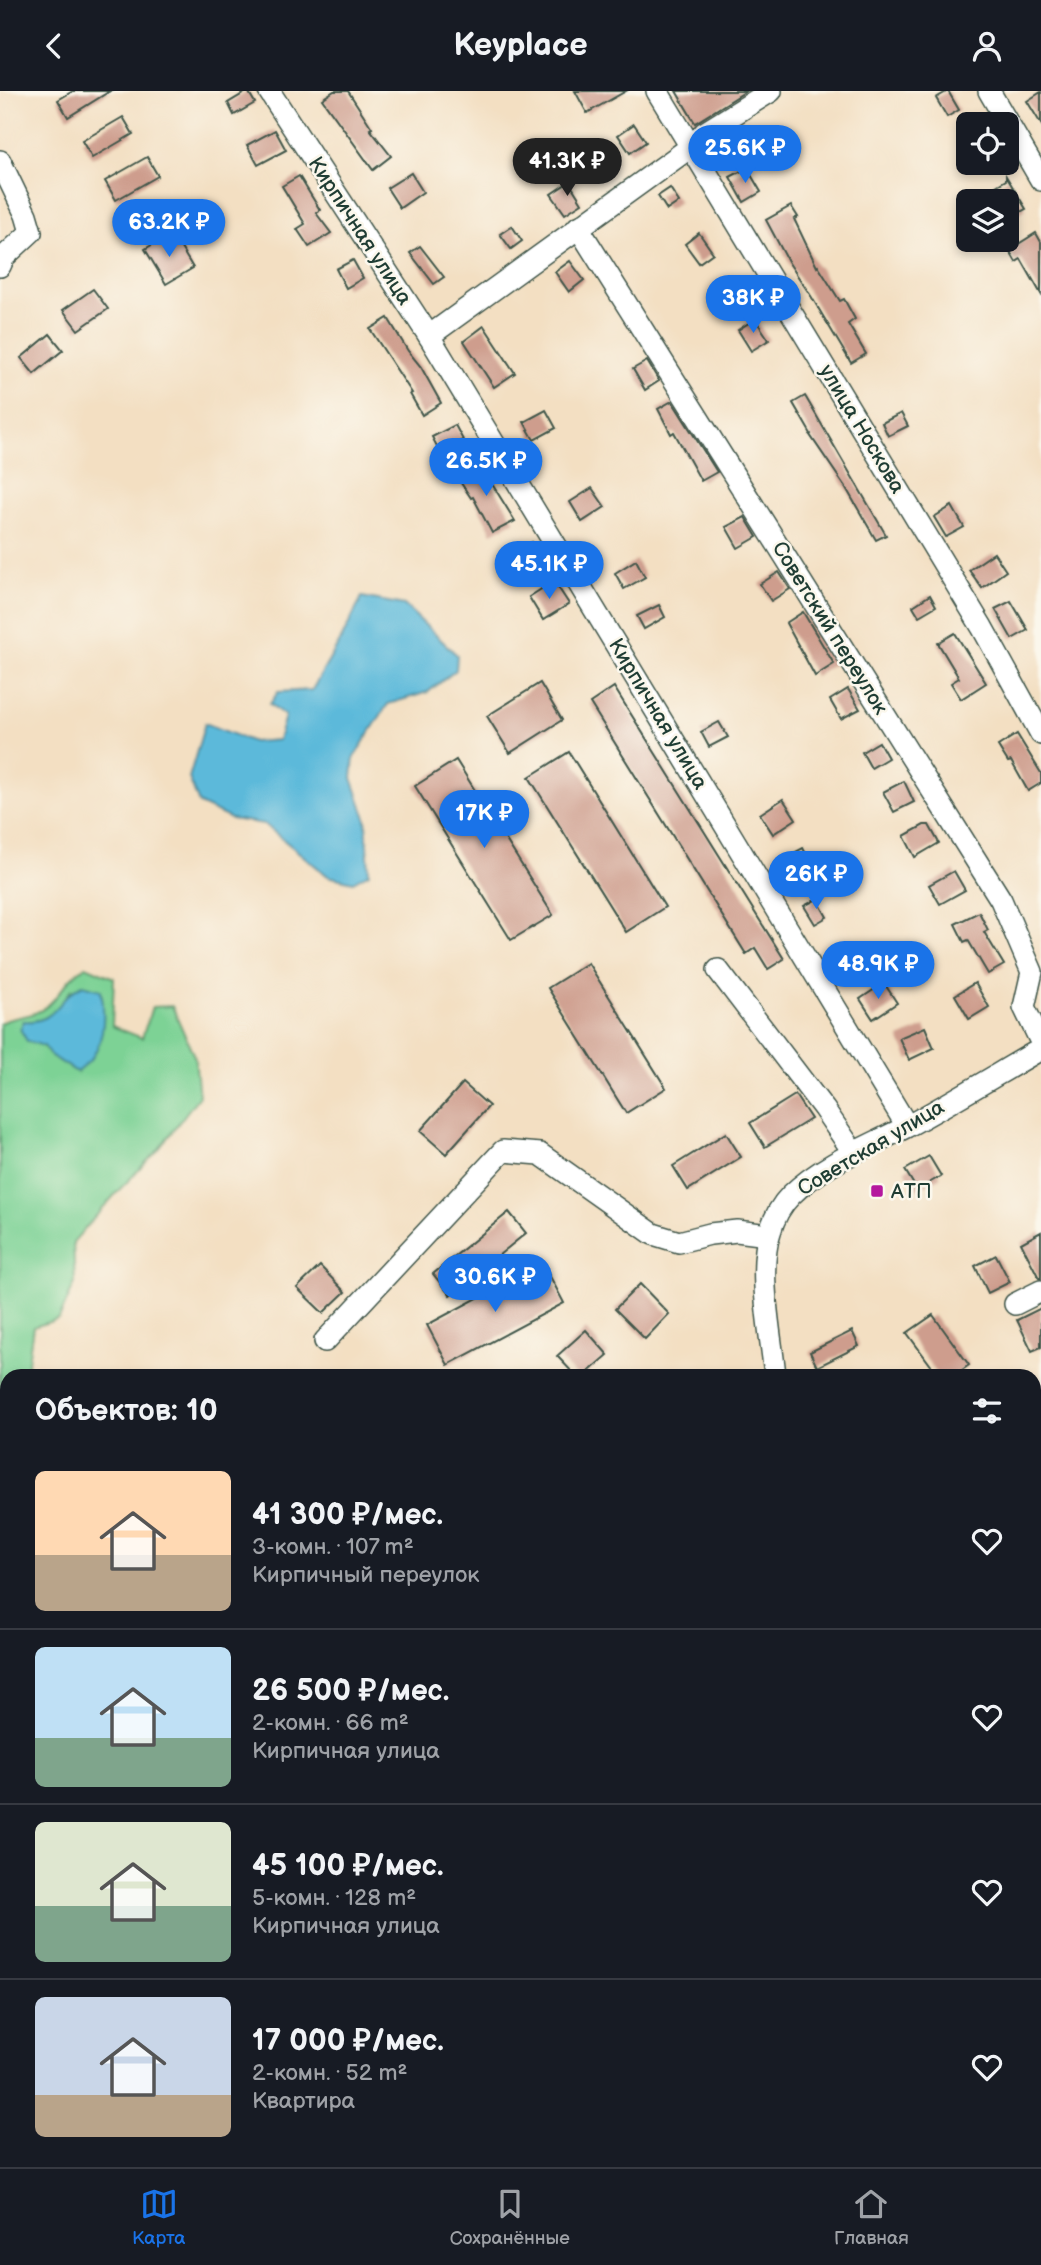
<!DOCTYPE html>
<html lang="ru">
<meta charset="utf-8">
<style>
body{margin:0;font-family:"Balsamiq Sans",sans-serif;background:#20242c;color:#f1f3f6;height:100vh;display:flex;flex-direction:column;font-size:26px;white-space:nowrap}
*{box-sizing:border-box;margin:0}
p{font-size:23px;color:#9ea1a6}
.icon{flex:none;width:38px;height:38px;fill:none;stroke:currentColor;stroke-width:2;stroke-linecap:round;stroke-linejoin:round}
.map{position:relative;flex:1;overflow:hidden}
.side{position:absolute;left:0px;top:1278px;width:1041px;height:800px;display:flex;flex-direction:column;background:#171b24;border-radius:21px 21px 0 0;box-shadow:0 4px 10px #0003}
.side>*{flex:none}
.fabs{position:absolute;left:956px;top:21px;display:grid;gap:14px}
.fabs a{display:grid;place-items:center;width:63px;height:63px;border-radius:10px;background:#171b24;box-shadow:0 4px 10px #0003;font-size:35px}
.price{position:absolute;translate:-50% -60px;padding:0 16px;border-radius:24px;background:#1a73e8;color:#fff;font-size:23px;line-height:46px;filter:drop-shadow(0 2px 4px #0008)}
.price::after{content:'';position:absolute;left:50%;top:42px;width:21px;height:16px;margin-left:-10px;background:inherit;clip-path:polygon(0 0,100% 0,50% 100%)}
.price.current{background:#222;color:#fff}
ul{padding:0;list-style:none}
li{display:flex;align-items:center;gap:21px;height:175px;padding:0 35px}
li+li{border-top:2px solid #363941}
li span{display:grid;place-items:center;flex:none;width:196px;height:140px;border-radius:10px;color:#555}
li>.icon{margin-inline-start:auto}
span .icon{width:84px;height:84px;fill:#fffc;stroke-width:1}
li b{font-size:30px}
h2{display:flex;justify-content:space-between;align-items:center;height:84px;padding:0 35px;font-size:30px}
header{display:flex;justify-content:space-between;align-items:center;height:91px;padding:0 35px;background:#171b24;font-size:32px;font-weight:800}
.menu{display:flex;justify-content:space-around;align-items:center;height:98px;border-top:2px solid #363941;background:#171b24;font-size:19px;color:#9ea1a6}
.menu a{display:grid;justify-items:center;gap:4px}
.menu .current{color:#1a73e8}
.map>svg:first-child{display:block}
</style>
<header><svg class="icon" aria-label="back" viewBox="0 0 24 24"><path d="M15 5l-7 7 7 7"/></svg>Keyplace<svg class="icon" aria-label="person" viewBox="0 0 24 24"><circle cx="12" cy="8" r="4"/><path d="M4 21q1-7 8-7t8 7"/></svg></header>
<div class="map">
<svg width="1041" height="2076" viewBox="0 0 1041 2076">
<rect width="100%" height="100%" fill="#fbf7ec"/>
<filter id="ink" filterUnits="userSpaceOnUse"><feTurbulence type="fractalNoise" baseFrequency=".0143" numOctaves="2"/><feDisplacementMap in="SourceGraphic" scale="14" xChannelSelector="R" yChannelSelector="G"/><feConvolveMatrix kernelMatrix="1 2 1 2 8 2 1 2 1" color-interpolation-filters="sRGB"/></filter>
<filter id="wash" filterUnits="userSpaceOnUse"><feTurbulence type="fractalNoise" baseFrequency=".00686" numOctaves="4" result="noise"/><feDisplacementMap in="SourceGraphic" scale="28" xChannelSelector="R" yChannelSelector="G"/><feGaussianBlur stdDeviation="1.57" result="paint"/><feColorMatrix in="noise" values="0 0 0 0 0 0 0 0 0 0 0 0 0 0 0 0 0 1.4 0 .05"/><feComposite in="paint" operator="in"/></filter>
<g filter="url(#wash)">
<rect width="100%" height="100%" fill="#f3dfc2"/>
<!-- green -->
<path fill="#7dd295" stroke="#4e8864" stroke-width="2" fill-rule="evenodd" d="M 86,875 L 114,887 L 112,935 L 142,947 L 152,916 L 172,915 L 195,967 L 199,1005 L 158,1059 L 119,1099 L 73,1151 L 75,1192 L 59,1228 L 33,1236 L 26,1284 L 7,1284 L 7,1308 L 0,1312 L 0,932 C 15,924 34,927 47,915 C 64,900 64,889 86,875 ZM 71,899 L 77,981 L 50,964 L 24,930 C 50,932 57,918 71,899 Z"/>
<!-- water -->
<g fill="#5cb9da" stroke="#3e7b87" stroke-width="2">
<path d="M 362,506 L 404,514 L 457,564 L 456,579 L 428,601 L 388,613 L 354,666 L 352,687 L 366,727 L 369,782 L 353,791 L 328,785 L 264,733 L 231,728 L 199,713 L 189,687 L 205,632 L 253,651 L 278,649 L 285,625 L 270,613 L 278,601 L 312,599 L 343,545 Z"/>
<path d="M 83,894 L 101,899 C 105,920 105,946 93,965 C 90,971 82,976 77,981 L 50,964 L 44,955 L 27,950 L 20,938 L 24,930 C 58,933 57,905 83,894 Z"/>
</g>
<g id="blocks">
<!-- building -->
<g fill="#ce9d8d">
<path d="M 73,0 L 110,0 L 68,26 L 58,9 Z"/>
<path d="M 248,0 L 255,12 L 234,24 L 228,12 Z"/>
<path d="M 334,0 L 348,0 L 372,37 L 370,38 L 391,65 L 373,79 L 322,8 Z"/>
<path d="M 575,0 L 626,0 L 587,22 Z"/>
<path d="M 676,0 L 746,0 L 695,32 Z"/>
<path d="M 948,0 L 959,19 L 947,26 L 936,7 Z"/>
<path d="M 1041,1 L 1041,33 L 1027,10 Z"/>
<path d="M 123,26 L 133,43 L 92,67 L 82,50 Z"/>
<path d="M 634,33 L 646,51 L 630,62 L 618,44 Z"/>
<path d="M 275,39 L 286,59 L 258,74 L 247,54 Z"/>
<path d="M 745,40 L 757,61 L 733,75 L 721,54 Z"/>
<path d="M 147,66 L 158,85 L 116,109 L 105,90 Z"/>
<path d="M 747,77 L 761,101 L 744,111 L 730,86 Z"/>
<path d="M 411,82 L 423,101 L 400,117 L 387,97 Z"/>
<path d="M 299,85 L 320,119 L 316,122 L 331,142 L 309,156 L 297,138 L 305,133 L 282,95 Z"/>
<path d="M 1006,85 L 1026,118 L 1006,129 L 1006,110 L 971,110 L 1006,89 Z"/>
<path d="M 569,91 L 582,112 L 565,123 L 551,103 Z"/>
<path d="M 670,97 L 679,111 L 667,119 L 658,105 Z"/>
<path d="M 791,115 L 798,126 L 794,128 L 817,176 L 818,175 L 840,210 L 844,208 L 855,228 L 848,233 L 866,263 L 851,272 L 811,205 L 789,172 L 766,129 Z"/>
<path d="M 512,135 L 522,150 L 511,158 L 500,143 Z"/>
<path d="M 172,142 L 193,177 L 166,193 L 145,158 Z"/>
<path d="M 699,142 L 713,162 L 699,172 L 685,153 Z"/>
<path d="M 1036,142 L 1041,151 L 1041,203 L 1021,168 L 1016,171 L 1009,159 Z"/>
<path d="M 420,155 L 444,186 L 434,193 L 410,162 Z"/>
<path d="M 353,169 L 363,187 L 346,197 L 336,178 Z"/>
<path d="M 570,170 L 584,189 L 569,201 L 555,181 Z"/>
<path d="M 729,189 L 739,207 L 722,217 L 712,200 Z"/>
<path d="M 93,198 L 108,218 L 78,239 L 63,219 Z"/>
<path d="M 388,227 L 408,260 L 421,276 L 441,312 L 422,324 L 410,303 L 412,302 L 370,238 Z"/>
<path d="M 755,228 L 769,249 L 751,260 L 738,239 Z"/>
<path d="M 484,235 L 515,282 L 494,296 L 464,250 Z"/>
<path d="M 50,243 L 63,259 L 34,283 L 21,267 Z"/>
<path d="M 647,270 L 659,290 L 645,299 L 633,278 Z"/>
<path d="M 805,305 L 886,444 L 876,449 L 846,397 L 810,344 L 811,343 L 793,312 Z"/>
<path d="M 672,310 L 717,381 L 701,390 L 674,341 L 671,343 L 658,318 Z"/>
<path d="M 546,319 L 556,337 L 534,349 L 524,331 Z"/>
<path d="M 901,322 L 908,335 L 888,345 L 882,332 Z"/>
<path d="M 455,334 L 463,349 L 440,361 L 432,346 Z"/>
<path d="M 479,372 L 515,430 L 492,442 L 473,406 L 471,407 L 457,386 Z"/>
<path d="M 592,397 L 605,416 L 582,431 L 570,411 Z"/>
<path d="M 952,415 L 964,436 L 946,446 L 934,426 Z"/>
<path d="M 745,426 L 757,446 L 738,457 L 726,436 Z"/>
<path d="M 532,451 L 542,472 L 520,483 L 509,463 Z"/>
<path d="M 994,462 L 1006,480 L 982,497 L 969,479 Z"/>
<path d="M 636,469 L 645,486 L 624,498 L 615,482 Z"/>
<path d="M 779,481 L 790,498 L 771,510 L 760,493 Z"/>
<path d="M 554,490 L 569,513 L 543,529 L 529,506 Z"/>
<path d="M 930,504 L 936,515 L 919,525 L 913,515 Z"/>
<path d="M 1011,510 L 1028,539 L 1012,548 L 995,518 Z"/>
<path d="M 659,514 L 665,526 L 644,538 L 637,525 Z"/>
<path d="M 803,521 L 834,573 L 815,585 L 786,532 Z"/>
<path d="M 955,542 L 986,592 L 961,608 L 951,592 L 959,587 L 938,552 Z"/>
<path d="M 540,592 L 562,629 L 510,662 L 487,625 Z"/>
<path d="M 614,596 L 784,868 L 768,878 L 755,857 L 746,863 L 590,612 Z"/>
<path d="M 848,598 L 860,618 L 841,628 L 830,609 Z"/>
<path d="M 719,631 L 728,646 L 709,656 L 701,641 Z"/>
<path d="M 1017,643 L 1041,682 L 1041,692 L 1028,700 L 1011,670 L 1008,671 L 998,655 Z"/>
<path d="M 879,651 L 888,667 L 871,677 L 862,661 Z"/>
<path d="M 569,661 L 665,816 L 626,841 L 529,686 Z"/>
<path d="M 456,669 L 553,824 L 511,849 L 415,695 Z"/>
<path d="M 904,690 L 914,711 L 894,721 L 883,701 Z"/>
<path d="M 783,708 L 796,728 L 773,743 L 760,723 Z"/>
<path d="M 924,734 L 929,734 L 939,752 L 915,766 L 904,745 Z"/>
<path d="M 803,757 L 813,776 L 790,789 L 779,770 Z"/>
<path d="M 954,780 L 965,799 L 940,813 L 929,794 Z"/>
<path d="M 817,808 L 827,826 L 815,833 L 804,815 Z"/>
<path d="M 979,821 L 988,839 L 984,841 L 1004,874 L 988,883 L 968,849 L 964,851 L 955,833 Z"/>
<path d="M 588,872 L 666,997 L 626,1022 L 548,897 Z"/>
<path d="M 884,892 L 897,912 L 873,928 L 860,908 Z"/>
<path d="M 975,892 L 989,916 L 969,928 L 955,904 Z"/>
<path d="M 925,936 L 934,957 L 909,969 L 899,947 Z"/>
<path d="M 463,992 L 489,1015 L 446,1063 L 420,1040 Z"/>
<path d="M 795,1004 L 811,1028 L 765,1056 L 750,1032 Z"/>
<path d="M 726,1042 L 741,1066 L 688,1099 L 673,1075 Z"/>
<path d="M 929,1065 L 941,1085 L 917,1099 L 905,1079 Z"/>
<path d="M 509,1121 L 526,1142 L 450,1204 L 433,1183 Z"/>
<path d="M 1041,1141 L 1041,1187 L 1039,1187 L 1021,1152 Z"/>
<path d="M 996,1164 L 1010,1191 L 988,1202 L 975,1175 Z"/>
<path d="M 543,1172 L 564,1212 L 448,1274 L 427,1234 Z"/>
<path d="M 320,1175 L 345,1201 L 323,1222 L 297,1197 Z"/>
<path d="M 640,1193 L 669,1223 L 645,1248 L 615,1218 Z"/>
<path d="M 1041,1217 L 1041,1256 L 1032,1260 L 1017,1229 Z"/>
<path d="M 933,1224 L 969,1274 L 955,1284 L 938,1284 L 907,1242 Z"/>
<path d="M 586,1239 L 608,1264 L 585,1284 L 575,1284 L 557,1265 Z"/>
<path d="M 852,1240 L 859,1255 L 817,1276 L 810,1261 Z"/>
</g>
</g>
</g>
<g filter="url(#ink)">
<use href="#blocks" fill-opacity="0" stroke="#3f5549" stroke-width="2"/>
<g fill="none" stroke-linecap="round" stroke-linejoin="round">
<defs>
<g id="minor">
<path d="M 269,0 L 429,245 L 907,1035"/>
<path d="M 657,0 L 982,536 L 1041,643"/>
<path d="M 989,0 L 1041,89"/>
<path d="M 0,70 L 26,124 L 31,141 L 4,166 L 0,175"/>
<path d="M 578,136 L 1001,809 L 1032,881 L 1024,916 L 1041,951"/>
<path d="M 429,245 L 692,55 L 704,42 L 771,0"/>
<path d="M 718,879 L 824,1018 L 854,1062"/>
<path d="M 1015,1213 L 1041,1200"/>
<path d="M 325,1250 L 503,1060 L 540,1063 L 653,1143 L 679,1151 L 710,1143 L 737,1140 L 768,1144"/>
<path d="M 775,1284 C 771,1244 757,1179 770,1141 C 774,1127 781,1114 791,1104 C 821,1074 869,1055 906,1036 C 952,1011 996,984 1041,958"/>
<path d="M 1034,1437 L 1041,1433"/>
<path d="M 1034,1651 L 1041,1643"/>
<path d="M 0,1919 L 7,1910"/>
<path d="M 744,2070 L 750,2076"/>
<path d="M 207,2076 L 211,2070"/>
<path d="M 466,2076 L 471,2070"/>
<path d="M 666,2076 L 671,2070"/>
</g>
<g id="major">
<path d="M 1034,1630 L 1041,1631"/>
<path d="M 0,1684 L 7,1683"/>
</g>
</defs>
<!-- minor casing -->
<use href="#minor" stroke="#3f5549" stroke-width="24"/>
<!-- major casing -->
<use href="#major" stroke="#3f5549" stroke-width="30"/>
<!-- minor -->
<use href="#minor" stroke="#fff" stroke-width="21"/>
<!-- major -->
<use href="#major" stroke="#fabc8b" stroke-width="26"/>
</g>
</g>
<!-- markers -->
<rect fill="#b5179e" stroke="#fbf7ec" stroke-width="2.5" x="870" y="1093" width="14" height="14" rx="3.5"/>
<g text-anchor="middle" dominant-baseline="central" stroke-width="5" stroke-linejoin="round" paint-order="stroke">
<!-- street labels -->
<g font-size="21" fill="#1f3d34" stroke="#fbf7ec">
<text transform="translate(360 140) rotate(57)">Кирпичная улица</text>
<text transform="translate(862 338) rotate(59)">улица Носкова</text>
<text transform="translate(830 537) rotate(58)">Советский переулок</text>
<text transform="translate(658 623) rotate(59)">Кирпичная улица</text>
<text transform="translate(871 1057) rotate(-31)">Советская улица</text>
</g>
<!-- poi labels -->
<g font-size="21" fill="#1f3d34" stroke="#fbf7ec" text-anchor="start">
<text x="891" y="1100">АТП</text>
</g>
</g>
</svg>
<div class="fabs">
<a><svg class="icon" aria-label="locate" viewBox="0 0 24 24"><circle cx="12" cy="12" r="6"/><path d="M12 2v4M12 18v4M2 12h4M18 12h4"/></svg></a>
<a><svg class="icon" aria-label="layers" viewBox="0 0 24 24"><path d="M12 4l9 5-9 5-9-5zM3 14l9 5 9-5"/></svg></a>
</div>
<b class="price" style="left:745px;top:94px">25.6K ₽</b>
<b class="price current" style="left:567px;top:107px">41.3K ₽</b>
<b class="price" style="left:169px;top:168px">63.2K ₽</b>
<b class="price" style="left:753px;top:244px">38K ₽</b>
<b class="price" style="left:486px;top:407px">26.5K ₽</b>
<b class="price" style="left:549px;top:510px">45.1K ₽</b>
<b class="price" style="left:484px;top:759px">17K ₽</b>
<b class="price" style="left:816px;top:820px">26K ₽</b>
<b class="price" style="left:878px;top:910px">48.9K ₽</b>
<b class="price" style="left:495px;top:1223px">30.6K ₽</b>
<section class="side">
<h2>Объектов: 10<svg class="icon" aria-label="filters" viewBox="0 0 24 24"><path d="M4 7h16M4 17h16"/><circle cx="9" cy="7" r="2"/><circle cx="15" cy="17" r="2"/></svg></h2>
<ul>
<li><span style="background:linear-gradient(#ffd9b3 60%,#b9a48a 0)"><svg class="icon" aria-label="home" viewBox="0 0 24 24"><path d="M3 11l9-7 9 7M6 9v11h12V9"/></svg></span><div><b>41 300 ₽/мес.</b><p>3-комн. · 107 m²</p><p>Кирпичный переулок</p></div><svg class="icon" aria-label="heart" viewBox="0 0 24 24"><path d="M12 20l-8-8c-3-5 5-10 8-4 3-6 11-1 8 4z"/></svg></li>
<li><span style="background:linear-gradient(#bfe0f5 65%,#7fa58c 0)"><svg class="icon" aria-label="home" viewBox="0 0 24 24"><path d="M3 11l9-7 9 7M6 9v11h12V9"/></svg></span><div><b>26 500 ₽/мес.</b><p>2-комн. · 66 m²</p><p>Кирпичная улица</p></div><svg class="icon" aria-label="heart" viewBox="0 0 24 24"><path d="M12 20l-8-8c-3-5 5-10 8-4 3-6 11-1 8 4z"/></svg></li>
<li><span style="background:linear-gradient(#dfe7d0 60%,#7fa58c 0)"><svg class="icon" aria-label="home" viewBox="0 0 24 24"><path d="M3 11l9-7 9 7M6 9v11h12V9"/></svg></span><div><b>45 100 ₽/мес.</b><p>5-комн. · 128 m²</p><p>Кирпичная улица</p></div><svg class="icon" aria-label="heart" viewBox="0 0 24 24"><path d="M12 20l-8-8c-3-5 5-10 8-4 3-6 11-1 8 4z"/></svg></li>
<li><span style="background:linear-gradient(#c9d6e8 70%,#b9a48a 0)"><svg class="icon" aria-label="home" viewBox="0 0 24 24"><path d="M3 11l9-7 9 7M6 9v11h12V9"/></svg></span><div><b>17 000 ₽/мес.</b><p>2-комн. · 52 m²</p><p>Квартира</p></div><svg class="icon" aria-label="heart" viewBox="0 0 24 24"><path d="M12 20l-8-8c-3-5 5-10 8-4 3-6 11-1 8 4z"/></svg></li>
</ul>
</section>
</div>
<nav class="menu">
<a class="current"><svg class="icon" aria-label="map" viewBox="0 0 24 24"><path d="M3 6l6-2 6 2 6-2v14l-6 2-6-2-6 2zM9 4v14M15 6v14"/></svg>Карта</a>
<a><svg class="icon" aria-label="saved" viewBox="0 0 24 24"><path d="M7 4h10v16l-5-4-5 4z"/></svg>Сохранённые</a>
<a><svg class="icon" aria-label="home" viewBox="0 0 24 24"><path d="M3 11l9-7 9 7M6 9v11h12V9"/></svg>Главная</a>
</nav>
